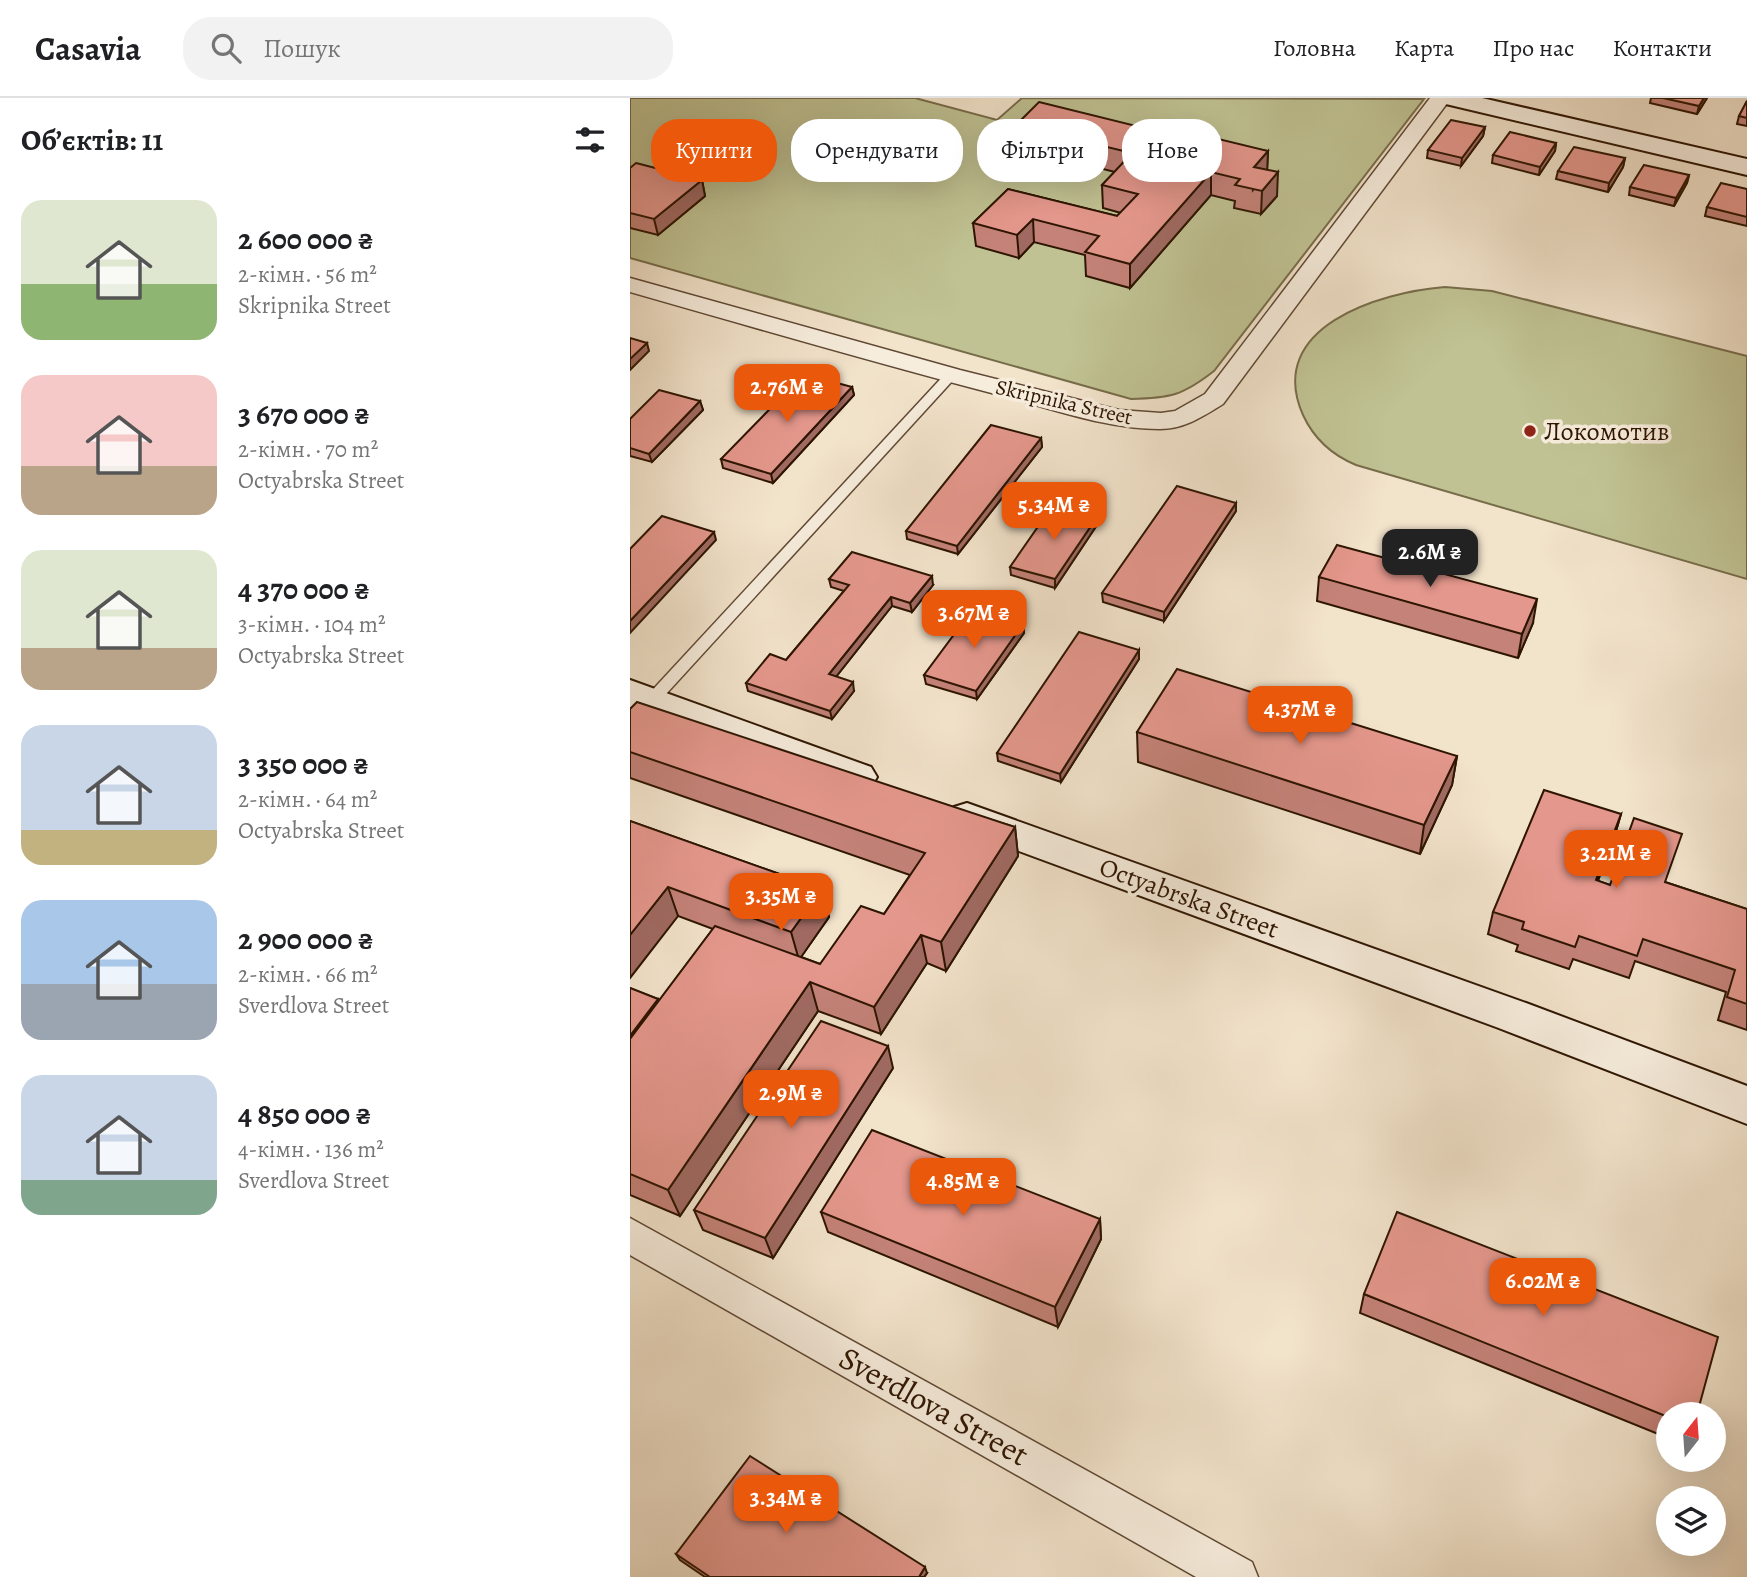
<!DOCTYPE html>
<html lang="uk">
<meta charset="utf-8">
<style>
body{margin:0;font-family:Alegreya,serif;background:#f2f2f2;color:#202124;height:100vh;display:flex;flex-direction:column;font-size:26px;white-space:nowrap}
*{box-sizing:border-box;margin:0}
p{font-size:23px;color:#757577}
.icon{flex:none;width:38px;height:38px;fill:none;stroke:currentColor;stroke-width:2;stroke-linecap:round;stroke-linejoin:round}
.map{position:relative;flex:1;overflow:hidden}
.side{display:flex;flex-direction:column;background:#fff;width:630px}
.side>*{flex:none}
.guide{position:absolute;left:21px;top:21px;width:665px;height:63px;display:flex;gap:14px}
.needle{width:46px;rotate:17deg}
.controls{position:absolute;left:1026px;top:1304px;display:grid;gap:14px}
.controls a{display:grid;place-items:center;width:70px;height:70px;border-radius:50%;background:#fff;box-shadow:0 7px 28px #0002;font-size:35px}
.price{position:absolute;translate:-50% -60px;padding:0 16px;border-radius:14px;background:#ea580c;color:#fff;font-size:23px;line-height:46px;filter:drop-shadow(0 2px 4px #0008)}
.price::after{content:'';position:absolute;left:50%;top:42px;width:21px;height:16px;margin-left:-10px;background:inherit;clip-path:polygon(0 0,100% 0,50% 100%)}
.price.selected{background:#222;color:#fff}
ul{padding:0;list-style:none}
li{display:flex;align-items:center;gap:21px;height:175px;padding:0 21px}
li span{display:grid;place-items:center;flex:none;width:196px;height:140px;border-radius:21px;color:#555}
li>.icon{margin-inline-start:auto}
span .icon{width:84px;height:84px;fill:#fffc;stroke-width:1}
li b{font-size:30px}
h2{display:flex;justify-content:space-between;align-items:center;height:84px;padding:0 21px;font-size:30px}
.pill{padding:0 24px;border-radius:28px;background:#fff;box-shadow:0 7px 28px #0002;font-size:24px;line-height:63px}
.pill.selected{background:#ea580c;color:#fff}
header{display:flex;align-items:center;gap:42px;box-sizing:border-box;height:98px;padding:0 35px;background:#fff;border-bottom:2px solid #e0e0e0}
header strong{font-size:33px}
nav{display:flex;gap:38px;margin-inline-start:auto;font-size:24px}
.search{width:490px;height:63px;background:#f2f2f2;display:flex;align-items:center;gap:18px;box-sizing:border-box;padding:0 24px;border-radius:28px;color:#757577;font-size:26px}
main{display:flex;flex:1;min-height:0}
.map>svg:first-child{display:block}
</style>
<header>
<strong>Casavia</strong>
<div class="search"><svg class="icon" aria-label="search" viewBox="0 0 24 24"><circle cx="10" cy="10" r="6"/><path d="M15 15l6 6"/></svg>Пошук</div>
<nav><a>Головна</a><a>Карта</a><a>Про нас</a><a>Контакти</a></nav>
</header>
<main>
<section class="side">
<h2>Об’єктів: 11<svg class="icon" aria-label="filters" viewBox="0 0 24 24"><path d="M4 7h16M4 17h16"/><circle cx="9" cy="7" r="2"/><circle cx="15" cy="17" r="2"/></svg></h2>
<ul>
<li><span style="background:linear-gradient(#dfe7d0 60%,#8fb573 0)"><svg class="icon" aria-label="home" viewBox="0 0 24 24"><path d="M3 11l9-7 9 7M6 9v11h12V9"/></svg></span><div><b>2 600 000 ₴</b><p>2-кімн. · 56 m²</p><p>Skripnika Street</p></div></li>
<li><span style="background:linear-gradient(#f6c9c9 65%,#b9a48a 0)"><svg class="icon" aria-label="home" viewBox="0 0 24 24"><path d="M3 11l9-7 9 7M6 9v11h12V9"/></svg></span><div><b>3 670 000 ₴</b><p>2-кімн. · 70 m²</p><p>Octyabrska Street</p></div></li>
<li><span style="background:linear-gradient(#dfe7d0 70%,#b9a48a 0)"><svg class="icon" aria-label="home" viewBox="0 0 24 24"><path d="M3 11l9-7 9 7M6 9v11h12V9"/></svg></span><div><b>4 370 000 ₴</b><p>3-кімн. · 104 m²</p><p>Octyabrska Street</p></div></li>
<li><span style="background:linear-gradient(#c9d6e8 75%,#c2b280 0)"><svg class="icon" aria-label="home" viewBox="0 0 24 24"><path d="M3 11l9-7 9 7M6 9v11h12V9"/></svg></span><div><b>3 350 000 ₴</b><p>2-кімн. · 64 m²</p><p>Octyabrska Street</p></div></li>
<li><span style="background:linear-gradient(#a9c7e8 60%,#9aa5b1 0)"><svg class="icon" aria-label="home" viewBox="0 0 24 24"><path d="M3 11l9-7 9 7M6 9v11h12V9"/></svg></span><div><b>2 900 000 ₴</b><p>2-кімн. · 66 m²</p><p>Sverdlova Street</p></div></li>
<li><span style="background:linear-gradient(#c9d6e8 75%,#7fa58c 0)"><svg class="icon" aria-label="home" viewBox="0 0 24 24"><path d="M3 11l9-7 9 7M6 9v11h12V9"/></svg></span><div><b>4 850 000 ₴</b><p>4-кімн. · 136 m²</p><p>Sverdlova Street</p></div></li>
</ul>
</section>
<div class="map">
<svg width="1117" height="1479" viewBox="0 0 1117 1479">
<rect width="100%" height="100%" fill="#f2e3cb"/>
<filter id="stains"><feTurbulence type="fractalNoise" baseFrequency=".00286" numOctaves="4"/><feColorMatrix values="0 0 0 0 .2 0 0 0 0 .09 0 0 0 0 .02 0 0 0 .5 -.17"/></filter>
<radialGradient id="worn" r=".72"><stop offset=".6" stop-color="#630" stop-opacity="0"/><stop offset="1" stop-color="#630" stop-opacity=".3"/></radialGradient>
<!-- green -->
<g fill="#c0c293" stroke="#776c4a" stroke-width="2">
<path d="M 0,0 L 285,0 L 367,22 L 392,0 L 794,1 L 584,273 C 552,298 540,300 501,301 L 0,160 Z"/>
<path d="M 815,189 L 862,193 L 1117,258 L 1117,481 L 726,367 C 702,357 684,341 673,317 C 634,229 750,194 815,189 Z"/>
</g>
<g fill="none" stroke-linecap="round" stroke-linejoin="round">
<defs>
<path id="service" d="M 321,273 L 327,277 L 325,280 L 26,607 L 16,607 L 14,603 L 16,599 L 317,274 Z"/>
<g id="minor">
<path d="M 800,0 L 821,0 L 593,306 C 572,319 554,331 530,331 C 475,331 421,310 369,297 C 245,265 123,229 0,194 L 0,180 L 330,272 L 489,312 L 531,315 L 545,313 L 575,296 Z"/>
<path d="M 0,1120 L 622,1464 L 628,1479 L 566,1479 L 0,1157 Z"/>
</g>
<g id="secondary">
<path d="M 808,0 L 852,0 L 1117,61 L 1117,77 L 820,7 L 811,5 Z"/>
<path d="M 0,582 L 241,669 L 247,679 L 241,689 L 228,693 L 0,609 Z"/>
<path d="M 337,705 L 896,905 L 1117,988 L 1117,1026 L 866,929 L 324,729 L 318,719 L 324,709 Z"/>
</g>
</defs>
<!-- service casing -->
<use href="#service" stroke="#5f4834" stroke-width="3"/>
<!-- minor casing -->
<use href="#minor" stroke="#5f4834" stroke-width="3"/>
<!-- secondary casing -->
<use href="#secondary" stroke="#2e1502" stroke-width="4"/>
<!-- service -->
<use href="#service" fill="#f7eddd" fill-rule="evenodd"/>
<!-- minor -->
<use href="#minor" fill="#f7eddd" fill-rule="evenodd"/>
<!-- secondary -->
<use href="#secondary" fill="#f7eddd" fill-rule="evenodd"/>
</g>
<!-- wall -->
<g fill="#c48278" stroke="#2e1502" stroke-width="2">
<path d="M 1021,0 L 1077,0 L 1067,16 L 1020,5 Z"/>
<path d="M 1117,3 L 1117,28 L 1107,26 L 1109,18 Z"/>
<path d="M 386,27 L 526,33 L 638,53 L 637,72 L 647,98 L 631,116 L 604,110 L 605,103 L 581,97 L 500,190 L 456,178 L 455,157 L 404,144 L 389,160 L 346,148 L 343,125 L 378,91 L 487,118 L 491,115 L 473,110 L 472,87 L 485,74 L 387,49 Z"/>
<path d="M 855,29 L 853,38 L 831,68 L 797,60 L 798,52 Z"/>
<path d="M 926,45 L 925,53 L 909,77 L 862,65 L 863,57 Z"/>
<path d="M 995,60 L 993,69 L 978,94 L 926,81 L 928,73 Z"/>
<path d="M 0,70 L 72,82 L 75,98 L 28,137 L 0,130 Z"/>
<path d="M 1059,77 L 1057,85 L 1044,108 L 999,97 L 1000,89 Z"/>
<path d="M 1117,91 L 1117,128 L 1075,118 L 1077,109 Z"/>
<path d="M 222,289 L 224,297 L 143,385 L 93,370 L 91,361 Z"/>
<path d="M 70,303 L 73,312 L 22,364 L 0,358 L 0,321 Z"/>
<path d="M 411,340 L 412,349 L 328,456 L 277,441 L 276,433 Z"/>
<path d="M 606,413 L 534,523 L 473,504 L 472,495 Z"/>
<path d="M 467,427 L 425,490 L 381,477 L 380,469 Z"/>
<path d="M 689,479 L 903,525 L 888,560 L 687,503 Z"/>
<path d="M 199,481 L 303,487 L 282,514 L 262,508 L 206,579 L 224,593 L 202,621 L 118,593 L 116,585 L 156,562 L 214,493 L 201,489 Z"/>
<path d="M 393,526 L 394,535 L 347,601 L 296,586 L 294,577 Z"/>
<path d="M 509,552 L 509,561 L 431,684 L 368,663 L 367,655 Z"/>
<path d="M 0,611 L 385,729 L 388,758 L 316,873 L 297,865 L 251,936 L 188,913 L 50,1118 L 0,1097 L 0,890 L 28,901 L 29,903 L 83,831 L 48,818 L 0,723 L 192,791 L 199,819 L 171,859 L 190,866 L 254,816 L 280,777 L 0,680 Z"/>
<path d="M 507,634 L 827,658 L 822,687 L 790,756 L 508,664 Z"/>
<path d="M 991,716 L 984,740 L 968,783 L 980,787 L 1035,784 L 1117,811 L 1117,932 L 1088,922 L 1096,894 L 1005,863 L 999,880 L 943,861 L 939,871 L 886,853 L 888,847 L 858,836 L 863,814 Z"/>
<path d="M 263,970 L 143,1160 L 73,1132 L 64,1112 Z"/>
<path d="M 191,1114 L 470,1121 L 471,1141 L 428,1229 L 198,1134 Z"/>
<path d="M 734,1196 L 1038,1316 L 1038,1340 L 730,1215 Z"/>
<path d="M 46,1456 L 297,1475 L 294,1479 L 75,1479 L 50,1462 Z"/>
</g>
<!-- shaded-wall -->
<g fill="#a06a62" stroke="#2e1502" stroke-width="2">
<path d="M 1074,0 L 1077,0 L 1067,16 L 1069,8 Z"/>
<path d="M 855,29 L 853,38 L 831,68 L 832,60 Z"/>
<path d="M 926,45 L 925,53 L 909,77 L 910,69 Z"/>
<path d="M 638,53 L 637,76 L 623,92 L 624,69 Z"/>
<path d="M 995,60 L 993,69 L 978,94 L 979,85 Z"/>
<path d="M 581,74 L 581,97 L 500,190 L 500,166 Z"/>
<path d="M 648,74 L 647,98 L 631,116 L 632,93 Z"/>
<path d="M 1059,77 L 1057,85 L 1044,108 L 1046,100 Z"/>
<path d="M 72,82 L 75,98 L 28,137 L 24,121 Z"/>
<path d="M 403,121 L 404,144 L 389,160 L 387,137 Z"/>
<path d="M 17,245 L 19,253 L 0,272 L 0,261 Z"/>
<path d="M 222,289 L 224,297 L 143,385 L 141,376 Z"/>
<path d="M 70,303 L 73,312 L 22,364 L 19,356 Z"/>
<path d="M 411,340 L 412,349 L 328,456 L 327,448 Z"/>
<path d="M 606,405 L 606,413 L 534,523 L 534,514 Z"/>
<path d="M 467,419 L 467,427 L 425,490 L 425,481 Z"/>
<path d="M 84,434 L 86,442 L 0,535 L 0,523 Z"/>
<path d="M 302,478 L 303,487 L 282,514 L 280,505 Z"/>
<path d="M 261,499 L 262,508 L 201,585 L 199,576 Z"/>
<path d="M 907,501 L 903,525 L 888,560 L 892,536 Z"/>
<path d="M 393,526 L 394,535 L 347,601 L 346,593 Z"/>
<path d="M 509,552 L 509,561 L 431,684 L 430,676 Z"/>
<path d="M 223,584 L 224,593 L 202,621 L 200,613 Z"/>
<path d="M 827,658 L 822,687 L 790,756 L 794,727 Z"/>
<path d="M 991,716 L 984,740 L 959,805 L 966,782 Z"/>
<path d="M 385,729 L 388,758 L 316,873 L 311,844 Z"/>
<path d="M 38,789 L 48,818 L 0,880 L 0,837 Z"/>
<path d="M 192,791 L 199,819 L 169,862 L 161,834 Z"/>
<path d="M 291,837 L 297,865 L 251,936 L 244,909 Z"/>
<path d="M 180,884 L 188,913 L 50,1118 L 38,1092 Z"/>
<path d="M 28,901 L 39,929 L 0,968 L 0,938 Z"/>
<path d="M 258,948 L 263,970 L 143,1160 L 135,1140 Z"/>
<path d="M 470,1121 L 471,1141 L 428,1229 L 425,1209 Z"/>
<path d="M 295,1469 L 297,1475 L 294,1479 L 289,1479 Z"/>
</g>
<!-- building -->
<g fill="#e4978c" stroke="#2e1502" stroke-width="2">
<path d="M 1033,0 L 1074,0 L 1069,8 Z"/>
<path d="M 1117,3 L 1117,20 L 1109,18 Z"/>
<path d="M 409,4 L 526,33 L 531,27 L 638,53 L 624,69 L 648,74 L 632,93 L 605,87 L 610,81 L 581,74 L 500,166 L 455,154 L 469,138 L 403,121 L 387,137 L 343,125 L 378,91 L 487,118 L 508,96 L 472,87 L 502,55 L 386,27 Z"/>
<path d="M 821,22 L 855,29 L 832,60 L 798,52 Z"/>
<path d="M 880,34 L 926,45 L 910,69 L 863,57 Z"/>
<path d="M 944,49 L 995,60 L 979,85 L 928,73 Z"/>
<path d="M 6,65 L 72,82 L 24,121 L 0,115 L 0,70 Z"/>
<path d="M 1014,67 L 1059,77 L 1046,100 L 1000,89 Z"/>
<path d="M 1091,85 L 1117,91 L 1117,119 L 1077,109 Z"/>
<path d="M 0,240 L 17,245 L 0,261 Z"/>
<path d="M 174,276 L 222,289 L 141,376 L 91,361 Z"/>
<path d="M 29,292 L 70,303 L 19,356 L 0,350 L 0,321 Z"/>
<path d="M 361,327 L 411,340 L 327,448 L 276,433 Z"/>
<path d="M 547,388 L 606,405 L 534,514 L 472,495 Z"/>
<path d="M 423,407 L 467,419 L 425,481 L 380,469 Z"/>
<path d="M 32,418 L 84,434 L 0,523 L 0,451 Z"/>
<path d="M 707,447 L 907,501 L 892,536 L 689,479 Z"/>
<path d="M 222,454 L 302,478 L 280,505 L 261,499 L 199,576 L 223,584 L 200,613 L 116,585 L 140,556 L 156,562 L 219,487 L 199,481 Z"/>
<path d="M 343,511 L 393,526 L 346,593 L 294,577 Z"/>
<path d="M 449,534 L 509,552 L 430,676 L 367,655 Z"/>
<path d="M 547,571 L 827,658 L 794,727 L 507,634 Z"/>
<path d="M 7,604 L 385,729 L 311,844 L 291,837 L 244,909 L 180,884 L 38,1092 L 0,1076 L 0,941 L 85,828 L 190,866 L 231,808 L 254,816 L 295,755 L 0,654 L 0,611 Z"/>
<path d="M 914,692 L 991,716 L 966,782 L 980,787 L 1004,720 L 1052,736 L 1035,784 L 1117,811 L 1117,906 L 1097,899 L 1105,872 L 1013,841 L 1007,858 L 949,838 L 945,849 L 892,831 L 894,824 L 863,814 Z"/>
<path d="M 0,723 L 192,791 L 161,834 L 38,789 L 0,837 Z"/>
<path d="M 0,890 L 28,901 L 0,938 Z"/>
<path d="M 191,923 L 258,948 L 135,1140 L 64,1112 Z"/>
<path d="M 242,1032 L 470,1121 L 425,1209 L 191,1114 Z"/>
<path d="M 767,1114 L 1088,1239 L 1067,1316 L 1038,1316 L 1038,1319 L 734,1196 Z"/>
<path d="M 120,1358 L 295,1469 L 289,1479 L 80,1479 L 46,1456 Z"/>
</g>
<!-- markers -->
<circle fill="#8f2418" stroke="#f7eddd" stroke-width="2.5" cx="900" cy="333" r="7"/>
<g text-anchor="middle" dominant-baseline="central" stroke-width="7" stroke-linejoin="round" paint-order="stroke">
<!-- far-street labels -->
<g font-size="21" fill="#2e1502" stroke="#f7eddd">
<text transform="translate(434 304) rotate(13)">Skripnika Street</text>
</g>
<!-- poi labels -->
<g font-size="26" fill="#2e1502" stroke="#f7eddd" text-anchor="start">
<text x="914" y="333">Локомотив</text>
</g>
<!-- street labels -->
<g font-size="26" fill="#2e1502" stroke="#f7eddd">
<text transform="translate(559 800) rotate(20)">Octyabrska Street</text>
</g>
<!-- near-street labels -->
<g font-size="32" fill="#2e1502" stroke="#f7eddd">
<text transform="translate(304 1308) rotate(29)">Sverdlova Street</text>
</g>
</g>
<rect width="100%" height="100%" filter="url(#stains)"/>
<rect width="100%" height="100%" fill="url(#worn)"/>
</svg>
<div class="controls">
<a><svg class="needle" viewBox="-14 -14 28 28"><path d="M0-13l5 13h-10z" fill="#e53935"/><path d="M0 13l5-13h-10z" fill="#757577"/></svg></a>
<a><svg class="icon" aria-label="layers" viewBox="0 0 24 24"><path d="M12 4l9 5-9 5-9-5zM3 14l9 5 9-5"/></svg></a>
</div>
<b class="price" style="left:157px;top:326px">2.76M ₴</b>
<b class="price" style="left:424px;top:444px">5.34M ₴</b>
<b class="price selected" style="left:800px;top:491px">2.6M ₴</b>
<b class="price" style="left:344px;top:552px">3.67M ₴</b>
<b class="price" style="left:670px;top:648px">4.37M ₴</b>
<b class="price" style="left:986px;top:792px">3.21M ₴</b>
<b class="price" style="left:151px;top:835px">3.35M ₴</b>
<b class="price" style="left:161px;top:1032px">2.9M ₴</b>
<b class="price" style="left:333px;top:1120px">4.85M ₴</b>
<b class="price" style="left:913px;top:1220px">6.02M ₴</b>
<b class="price" style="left:156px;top:1437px">3.34M ₴</b>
<div class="guide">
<a class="pill selected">Купити</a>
<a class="pill">Орендувати</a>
<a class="pill">Фільтри</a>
<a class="pill">Нове</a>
</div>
</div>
</main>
